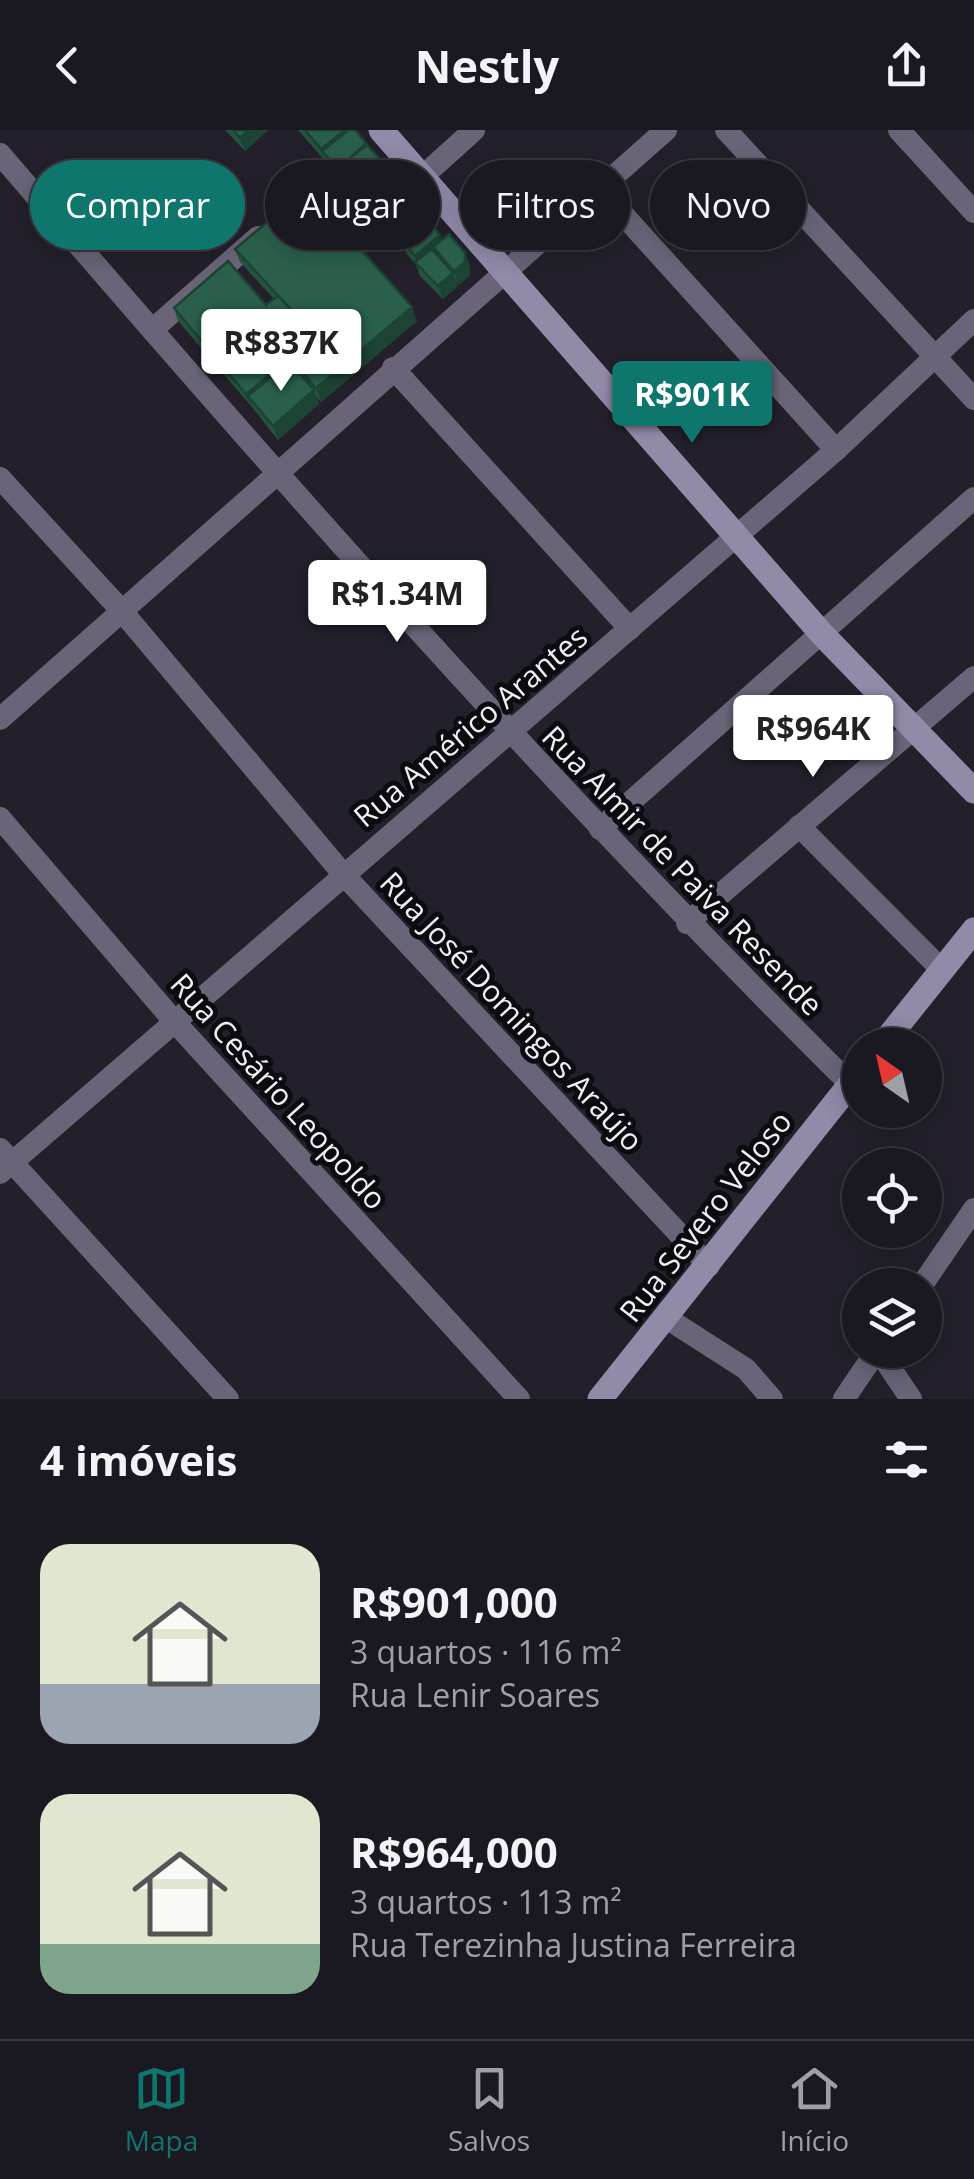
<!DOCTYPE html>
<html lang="pt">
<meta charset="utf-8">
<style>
body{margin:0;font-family:"Open Sans",sans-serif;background:#27252d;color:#f1f3f6;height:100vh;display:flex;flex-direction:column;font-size:38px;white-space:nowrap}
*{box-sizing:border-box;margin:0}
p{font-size:32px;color:#9fa0a5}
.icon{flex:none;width:55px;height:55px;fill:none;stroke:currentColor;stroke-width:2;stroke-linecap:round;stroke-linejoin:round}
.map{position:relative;height:1269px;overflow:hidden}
.details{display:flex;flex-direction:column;background:#1a1820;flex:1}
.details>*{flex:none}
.top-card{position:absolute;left:30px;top:30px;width:915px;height:90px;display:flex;gap:20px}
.needle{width:65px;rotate:326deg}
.buttons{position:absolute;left:842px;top:898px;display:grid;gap:20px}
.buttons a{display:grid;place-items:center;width:100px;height:100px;border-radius:50%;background:#1a1820;box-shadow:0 5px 25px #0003,0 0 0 2px #38373e;font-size:50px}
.price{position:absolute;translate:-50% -85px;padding:0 22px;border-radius:10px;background:#fff;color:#222;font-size:32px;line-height:65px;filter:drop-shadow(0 2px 5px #0008)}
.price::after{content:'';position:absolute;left:50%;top:60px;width:30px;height:22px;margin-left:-15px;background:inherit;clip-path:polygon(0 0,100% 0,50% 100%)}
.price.current{background:#0f766e;color:#fff}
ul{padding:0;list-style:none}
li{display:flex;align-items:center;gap:30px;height:250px;padding:0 40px}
li span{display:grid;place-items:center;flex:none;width:280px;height:200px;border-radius:30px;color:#555}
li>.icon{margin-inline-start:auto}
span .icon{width:120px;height:120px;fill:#fffc;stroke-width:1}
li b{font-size:42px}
h2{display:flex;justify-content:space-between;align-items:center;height:120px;padding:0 40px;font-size:42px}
.tag{padding:0 35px;border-radius:45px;background:#1a1820;box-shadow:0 5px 25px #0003,0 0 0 2px #38373e;font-size:35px;line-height:90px}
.tag.current{background:#0f766e;color:#fff}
header{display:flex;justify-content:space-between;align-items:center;height:130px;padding:0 40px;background:#1a1820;font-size:45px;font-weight:700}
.tab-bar{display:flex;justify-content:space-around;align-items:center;height:140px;border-top:2px solid #38373e;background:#1a1820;font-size:28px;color:#9fa0a5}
.tab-bar a{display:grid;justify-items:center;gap:5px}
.tab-bar .current{color:#0f766e}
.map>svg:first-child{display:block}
</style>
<header><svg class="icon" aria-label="back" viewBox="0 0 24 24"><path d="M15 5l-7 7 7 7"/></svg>Nestly<svg class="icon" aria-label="share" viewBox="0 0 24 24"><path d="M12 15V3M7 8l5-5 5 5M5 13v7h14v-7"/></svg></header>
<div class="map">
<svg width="974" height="1269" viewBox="0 0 974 1269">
<rect width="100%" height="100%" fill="#23202b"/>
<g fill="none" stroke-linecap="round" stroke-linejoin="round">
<!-- street -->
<g stroke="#696478" stroke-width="22">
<path d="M 726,0 L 974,269"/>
<path d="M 899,0 L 974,82"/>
<path d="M 0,24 C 274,343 552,658 850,954"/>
<path d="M 421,48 L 474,0"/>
<path d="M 599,58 L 836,320"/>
<path d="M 152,200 L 258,107"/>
<path d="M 393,238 L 630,499"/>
<path d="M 0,348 L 121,480 L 343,744 L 709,1136"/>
<path d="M 0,589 L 666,0"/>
<path d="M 0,688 L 173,890 L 519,1269"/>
<path d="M 799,696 L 942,840"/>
<path d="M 600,699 L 974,368"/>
<path d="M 687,793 L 974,547"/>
<path d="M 0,1019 L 228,1269"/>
<path d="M 0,1043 L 836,320 L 974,190"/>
<path d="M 922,1155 L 974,1079"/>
<path d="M 668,1189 L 746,1239 L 772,1269"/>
<path d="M 878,1220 L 911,1269"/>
<path d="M 844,1269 L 877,1220"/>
</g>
<!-- secondary -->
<g stroke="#928aa9" stroke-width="25">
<path d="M 381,0 L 821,503 L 974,661"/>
<path d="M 882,915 L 974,800"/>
<path d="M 600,1269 L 860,942"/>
</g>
</g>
<!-- wall -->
<g fill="#245340">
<path d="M 225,0 L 268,0 L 245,21 Z"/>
<path d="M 298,0 L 355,0 L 387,37 L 391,50 L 381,59 L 414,67 L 442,110 L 465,123 L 470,137 L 470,145 L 459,155 L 456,150 L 458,156 L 443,169 L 420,146 L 416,135 L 407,124 L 402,110 L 412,101 L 405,92 L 390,105 Z"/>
<path d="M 374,88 L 379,101 L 359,117 L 417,191 L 321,272 L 316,267 L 319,274 L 278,310 L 252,277 L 178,191 L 174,178 L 266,175 L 274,169 L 240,132 L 235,119 Z"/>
</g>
<!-- shaded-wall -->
<g fill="#1d4334">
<path d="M 249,0 L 268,0 L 245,21 L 240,8 Z"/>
<path d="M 345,0 L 353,0 L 322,21 L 326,33 L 321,19 Z"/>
<path d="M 387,37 L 391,50 L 367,70 L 362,56 Z"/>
<path d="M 414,67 L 418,81 L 401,81 L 405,92 L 390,105 L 385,91 Z"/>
<path d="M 429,84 L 434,97 L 419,110 L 415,96 Z"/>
<path d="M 374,88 L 379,101 L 355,121 L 350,107 Z"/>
<path d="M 440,105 L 445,119 L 433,117 L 436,126 L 419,135 L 415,126 Z"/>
<path d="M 465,123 L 470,137 L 470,145 L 459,155 L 454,141 Z"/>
<path d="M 453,143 L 458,156 L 443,169 L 438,156 Z"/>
<path d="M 412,177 L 417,191 L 321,272 L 316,258 Z"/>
<path d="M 286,231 L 291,244 L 248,266 L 251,277 L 246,264 Z"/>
<path d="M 314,260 L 319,274 L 278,310 L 273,296 Z"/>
</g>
<!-- building -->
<g fill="#2a604b" stroke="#1d4334" stroke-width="2.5">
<path d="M 233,0 L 249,0 L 240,8 Z"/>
<path d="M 305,0 L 345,0 L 321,19 Z"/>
<path d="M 349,0 L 355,0 L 366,13 L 350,28 L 367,15 L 387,37 L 362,56 L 373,50 L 382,60 L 398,49 L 414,67 L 385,91 L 322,21 Z"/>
<path d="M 329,40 L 374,88 L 350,107 L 412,177 L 316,258 L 266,200 L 263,202 L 286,231 L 246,264 L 174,178 L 228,131 L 266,175 L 278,166 L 297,186 L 235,119 Z"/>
<path d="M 416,69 L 429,84 L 415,96 L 401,81 Z"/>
<path d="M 427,89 L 440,105 L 415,126 L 402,110 Z"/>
<path d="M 449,104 L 465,123 L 465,132 L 454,141 L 433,117 Z"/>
<path d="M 432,119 L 453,143 L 438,156 L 415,132 Z"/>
<path d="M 289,232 L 314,260 L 273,296 L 248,266 Z"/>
</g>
<g text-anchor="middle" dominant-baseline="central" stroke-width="10" stroke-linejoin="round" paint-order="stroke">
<!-- street labels -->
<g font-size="30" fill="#f1eff6" stroke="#0c0b10">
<text transform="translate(470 596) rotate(-40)">Rua Américo Arantes</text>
<text transform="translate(683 740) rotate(46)">Rua Almir de Paiva Resende</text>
<text transform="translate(512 881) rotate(47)">Rua José Domingos Araújo</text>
<text transform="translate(279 961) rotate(48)">Rua Cesário Leopoldo</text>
<text transform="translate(705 1086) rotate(-52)">Rua Severo Veloso</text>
</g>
</g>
</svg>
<div class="buttons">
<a><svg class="needle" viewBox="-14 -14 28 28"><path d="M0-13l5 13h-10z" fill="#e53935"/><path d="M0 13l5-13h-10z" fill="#9fa0a5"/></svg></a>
<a><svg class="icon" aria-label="locate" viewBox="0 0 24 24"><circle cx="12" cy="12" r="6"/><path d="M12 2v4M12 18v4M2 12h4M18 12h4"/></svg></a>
<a><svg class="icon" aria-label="layers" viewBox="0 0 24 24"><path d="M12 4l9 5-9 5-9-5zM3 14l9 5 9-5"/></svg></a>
</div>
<b class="price" style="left:281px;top:264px">R$837K</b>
<b class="price current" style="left:692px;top:316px">R$901K</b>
<b class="price" style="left:397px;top:515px">R$1.34M</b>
<b class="price" style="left:813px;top:650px">R$964K</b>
<div class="top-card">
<a class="tag current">Comprar</a>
<a class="tag">Alugar</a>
<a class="tag">Filtros</a>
<a class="tag">Novo</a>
</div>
</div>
<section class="details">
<h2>4 imóveis<svg class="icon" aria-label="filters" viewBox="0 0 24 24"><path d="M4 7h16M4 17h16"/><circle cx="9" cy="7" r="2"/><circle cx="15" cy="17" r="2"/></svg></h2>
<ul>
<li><span style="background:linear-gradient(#dfe7d0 70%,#9aa5b1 0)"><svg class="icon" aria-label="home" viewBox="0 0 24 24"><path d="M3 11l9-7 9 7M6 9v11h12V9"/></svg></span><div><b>R$901,000</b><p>3 quartos · 116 m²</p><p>Rua Lenir Soares</p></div></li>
<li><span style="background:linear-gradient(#dfe7d0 75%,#7fa58c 0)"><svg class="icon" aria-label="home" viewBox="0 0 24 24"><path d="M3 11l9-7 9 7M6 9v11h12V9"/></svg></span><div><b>R$964,000</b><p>3 quartos · 113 m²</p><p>Rua Terezinha Justina Ferreira</p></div></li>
</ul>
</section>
<nav class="tab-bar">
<a class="current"><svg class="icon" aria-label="map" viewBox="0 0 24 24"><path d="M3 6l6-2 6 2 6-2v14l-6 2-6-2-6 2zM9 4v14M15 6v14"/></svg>Mapa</a>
<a><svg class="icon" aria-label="saved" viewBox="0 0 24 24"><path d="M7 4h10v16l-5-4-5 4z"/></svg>Salvos</a>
<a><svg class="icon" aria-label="home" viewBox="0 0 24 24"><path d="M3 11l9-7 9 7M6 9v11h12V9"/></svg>Início</a>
</nav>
